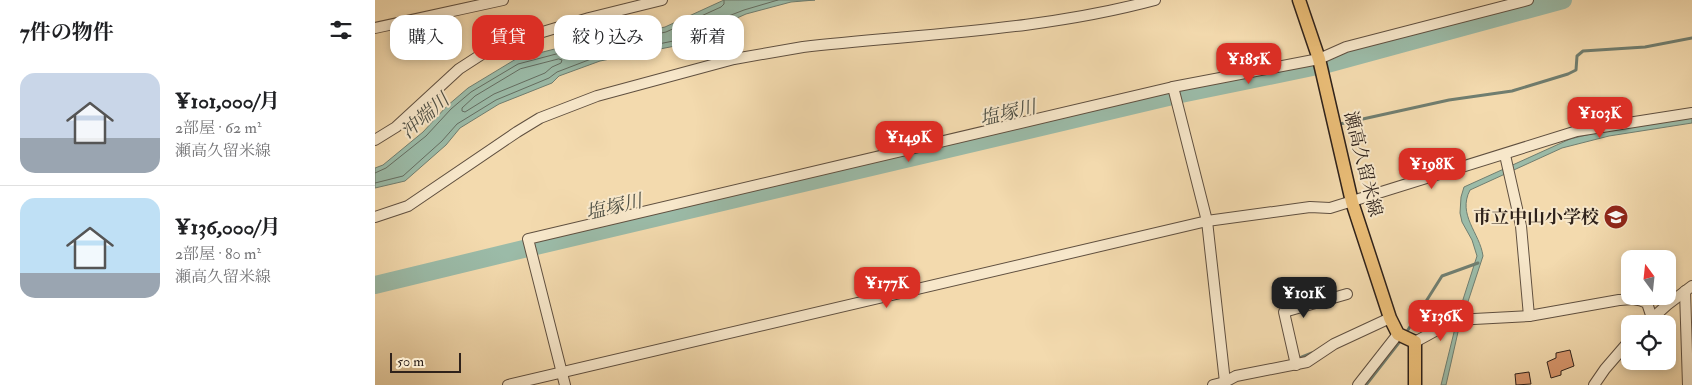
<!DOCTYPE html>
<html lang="ja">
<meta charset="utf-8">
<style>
body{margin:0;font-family:"IM FELL Double Pica","Noto Serif JP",serif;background:#f6f6f6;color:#202124;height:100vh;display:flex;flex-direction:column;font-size:19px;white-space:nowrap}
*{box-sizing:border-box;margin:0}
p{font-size:16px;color:#757577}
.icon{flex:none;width:28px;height:28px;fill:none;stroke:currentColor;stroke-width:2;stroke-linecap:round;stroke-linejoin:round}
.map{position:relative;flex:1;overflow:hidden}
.details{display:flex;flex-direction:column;background:#fff;width:375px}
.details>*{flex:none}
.top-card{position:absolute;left:15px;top:15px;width:475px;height:45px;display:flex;gap:10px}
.needle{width:32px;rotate:345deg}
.buttons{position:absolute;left:1246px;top:250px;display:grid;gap:10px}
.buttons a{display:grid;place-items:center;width:55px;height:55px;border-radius:10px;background:#fff;box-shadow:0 2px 8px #0003;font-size:25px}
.scale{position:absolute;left:15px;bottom:12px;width:71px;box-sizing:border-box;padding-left:5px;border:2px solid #2f221b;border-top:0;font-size:14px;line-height:18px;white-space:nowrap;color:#2f221b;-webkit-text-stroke:4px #f7e7ca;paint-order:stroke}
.price{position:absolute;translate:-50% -42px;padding:0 11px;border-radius:10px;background:#d93025;color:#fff;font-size:16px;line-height:32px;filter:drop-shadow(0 1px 2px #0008)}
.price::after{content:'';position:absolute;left:50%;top:30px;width:15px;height:11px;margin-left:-8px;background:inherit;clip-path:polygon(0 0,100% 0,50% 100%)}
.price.on{background:#222;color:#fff}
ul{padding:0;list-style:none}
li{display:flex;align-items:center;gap:15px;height:125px;padding:0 20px}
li+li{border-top:1px solid #e0e0e0}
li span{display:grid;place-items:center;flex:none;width:140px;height:100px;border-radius:15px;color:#555}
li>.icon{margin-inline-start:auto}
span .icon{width:60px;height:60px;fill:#fffc;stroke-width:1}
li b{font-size:21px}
h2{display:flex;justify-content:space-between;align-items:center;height:60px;padding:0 20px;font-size:21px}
.pill{padding:0 18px;border-radius:15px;background:#fff;box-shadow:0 2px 8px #0003;font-size:18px;line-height:45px}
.pill.on{background:#d93025;color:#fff}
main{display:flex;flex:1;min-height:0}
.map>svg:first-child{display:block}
</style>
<main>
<section class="details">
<h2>7件の物件<svg class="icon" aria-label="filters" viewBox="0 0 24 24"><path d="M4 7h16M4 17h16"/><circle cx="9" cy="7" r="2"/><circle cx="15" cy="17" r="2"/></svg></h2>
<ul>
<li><span style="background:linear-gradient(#c9d6e8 65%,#9aa5b1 0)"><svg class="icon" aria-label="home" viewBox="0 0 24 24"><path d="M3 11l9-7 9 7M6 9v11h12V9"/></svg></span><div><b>¥101,000/月</b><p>2部屋 · 62 m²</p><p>瀬高久留米線</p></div></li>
<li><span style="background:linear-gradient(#bfe0f5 75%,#9aa5b1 0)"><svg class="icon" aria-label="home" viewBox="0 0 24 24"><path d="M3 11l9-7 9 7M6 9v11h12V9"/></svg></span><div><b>¥136,000/月</b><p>2部屋 · 80 m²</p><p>瀬高久留米線</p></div></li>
</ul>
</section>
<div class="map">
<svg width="1317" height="385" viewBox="0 0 1317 385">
<rect width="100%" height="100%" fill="#f3daae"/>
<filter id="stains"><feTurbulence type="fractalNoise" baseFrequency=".004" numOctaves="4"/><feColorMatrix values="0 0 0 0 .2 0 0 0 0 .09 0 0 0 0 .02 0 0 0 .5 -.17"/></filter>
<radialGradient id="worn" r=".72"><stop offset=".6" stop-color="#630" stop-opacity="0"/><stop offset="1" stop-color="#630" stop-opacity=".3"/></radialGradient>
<!-- water -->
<g fill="#9bbba8" stroke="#707e70">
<path d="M 349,0 L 440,0 L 416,2 L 371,14 L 353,22 L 330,40 L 225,61 L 184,76 L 177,83 L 124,104 L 85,128 L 71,145 L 30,181 L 0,188 L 0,168 L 8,165 L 48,132 L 72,106 L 93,88 L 141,59 L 222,38 L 245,33 L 251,34 L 263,33 L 290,27 Z"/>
<path d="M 1317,118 L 1317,123 L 1234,136 L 1187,148 L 1095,190 C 1082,215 1105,233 1108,256 L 1083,332 L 1071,385 L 1066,385 L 1084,312 L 1102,256 L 1097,240 L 1087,222 L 1085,213 L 1086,197 L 1089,187 L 1195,139 L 1241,128 Z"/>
</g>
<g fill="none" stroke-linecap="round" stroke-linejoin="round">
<!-- shore -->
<g stroke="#656e62" stroke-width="1">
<path d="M 184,59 L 187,60 L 186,63 L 177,67 L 170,73 L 119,94 L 90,112 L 87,111 L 87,108 L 100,96 L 145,69 Z"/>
<path d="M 0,173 L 11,168 L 51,136 L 76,109 L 96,92 L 143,64 L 223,43 L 245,38 L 263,38 L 291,32 L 346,7 L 349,4 L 349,0"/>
<path d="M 0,183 L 28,176 L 67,141 L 82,124 L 121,100 L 174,78 L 182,72 L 224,56 L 328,35 L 351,17 L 369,10 L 403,0"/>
</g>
<!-- stream -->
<g stroke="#707e70" stroke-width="3">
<path d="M 965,126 L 965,124 L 1074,100 L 1137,91 L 1193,74 L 1201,70 L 1202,56 L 1208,51 L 1270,47 L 1317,38"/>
<path d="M 1031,333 L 1067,276 L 1103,263"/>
<path d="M 922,359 L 937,353"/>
<path d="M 991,385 L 1026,340"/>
</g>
<!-- river -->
<path stroke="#9bbba8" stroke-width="18" d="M 0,285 L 161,246 L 806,94 L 952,64 L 1188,0"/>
</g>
<!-- building -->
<g fill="#d6956b" stroke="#2f221b">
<path d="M 1195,350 L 1199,366 L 1186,371 L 1186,375 L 1176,378 L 1172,362 L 1181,358 L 1181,353 Z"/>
<path d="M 1154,372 L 1156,384 L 1141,385 L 1140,374 Z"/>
</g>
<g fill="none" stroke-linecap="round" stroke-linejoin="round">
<defs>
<g id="minor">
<path d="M 0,28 L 128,0"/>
<path d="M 798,87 L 944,59 L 971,47 L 1153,0"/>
<path d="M 0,140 L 21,127 L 84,69 L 118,47 L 214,18 L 287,0"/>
<path d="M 1130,155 L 1146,226 L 1154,316"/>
<path d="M 0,217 L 33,206 L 142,132 L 165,118 L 222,96 L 359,59 L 428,47 C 545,34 665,31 780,0"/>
<path d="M 1310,291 L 1313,385"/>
<path d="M 1271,324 L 1292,305 L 1317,286"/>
<path d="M 1040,342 L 1080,320 L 1154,316 L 1244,300 C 1254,299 1262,298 1272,303 L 1277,318"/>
<path d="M 921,365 L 909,312 L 972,294"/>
<path d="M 133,385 L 832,221 L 935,207 L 955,208 L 1202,131 L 1317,113"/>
<path d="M 190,385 L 153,239 L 798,87 L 832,221 L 850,382"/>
<path d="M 838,385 L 850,382 L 861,376 L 932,362 L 959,344 L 1015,318"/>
<path d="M 983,385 L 1023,334"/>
<path d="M 1219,385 L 1230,369 L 1255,340"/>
</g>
<path id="major" d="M 924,0 L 944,59 L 977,202 L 1015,318 L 1023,334 L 1040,342 L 1040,385"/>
</defs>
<!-- minor casing -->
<use href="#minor" stroke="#605040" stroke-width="12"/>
<!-- major casing -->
<use href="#major" stroke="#2f221b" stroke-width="15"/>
<!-- minor -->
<use href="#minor" stroke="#f7e7ca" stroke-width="10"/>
<!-- major -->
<use href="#major" stroke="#eabd77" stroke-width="12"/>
</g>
<!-- icons -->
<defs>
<symbol id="school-disc" viewBox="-11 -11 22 22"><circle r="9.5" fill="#8f2418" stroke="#f7e7ca"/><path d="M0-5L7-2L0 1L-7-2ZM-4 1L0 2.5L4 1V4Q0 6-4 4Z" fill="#fff"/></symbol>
</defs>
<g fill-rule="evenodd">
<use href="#school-disc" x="1227" y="203" width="28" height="28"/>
</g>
<g text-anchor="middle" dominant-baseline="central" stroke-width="4" stroke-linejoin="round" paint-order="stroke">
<!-- street labels -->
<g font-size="18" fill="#2f221b" stroke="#f7e7ca">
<text transform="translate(988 164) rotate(76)">瀬高久留米線</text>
</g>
<!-- poi labels -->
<g font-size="18" font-weight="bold" fill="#2f221b" stroke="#f7e7ca" text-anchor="end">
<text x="1224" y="217">市立中山小学校</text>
</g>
<!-- water labels -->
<g font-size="19" font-style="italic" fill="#4f5045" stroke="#f7e7ca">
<text transform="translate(633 113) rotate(-13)">塩塚川</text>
<text transform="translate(50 116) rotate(-41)">沖端川</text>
<text transform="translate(239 207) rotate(-13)">塩塚川</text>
</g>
</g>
<rect width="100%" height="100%" filter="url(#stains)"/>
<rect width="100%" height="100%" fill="url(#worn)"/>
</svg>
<div class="buttons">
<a><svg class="needle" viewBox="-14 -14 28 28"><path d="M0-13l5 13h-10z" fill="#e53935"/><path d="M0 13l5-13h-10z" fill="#757577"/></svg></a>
<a><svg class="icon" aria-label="locate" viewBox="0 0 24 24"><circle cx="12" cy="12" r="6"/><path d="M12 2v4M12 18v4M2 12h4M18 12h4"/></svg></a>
</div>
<div class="scale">50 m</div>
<b class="price" style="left:874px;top:85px">¥185K</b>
<b class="price" style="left:1225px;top:139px">¥103K</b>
<b class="price" style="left:534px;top:163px">¥149K</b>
<b class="price" style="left:1057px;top:190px">¥198K</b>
<b class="price" style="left:512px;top:309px">¥177K</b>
<b class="price on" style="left:929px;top:319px">¥101K</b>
<b class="price" style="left:1066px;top:342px">¥136K</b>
<div class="top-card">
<a class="pill">購入</a>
<a class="pill on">賃貸</a>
<a class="pill">絞り込み</a>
<a class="pill">新着</a>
</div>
</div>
</main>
